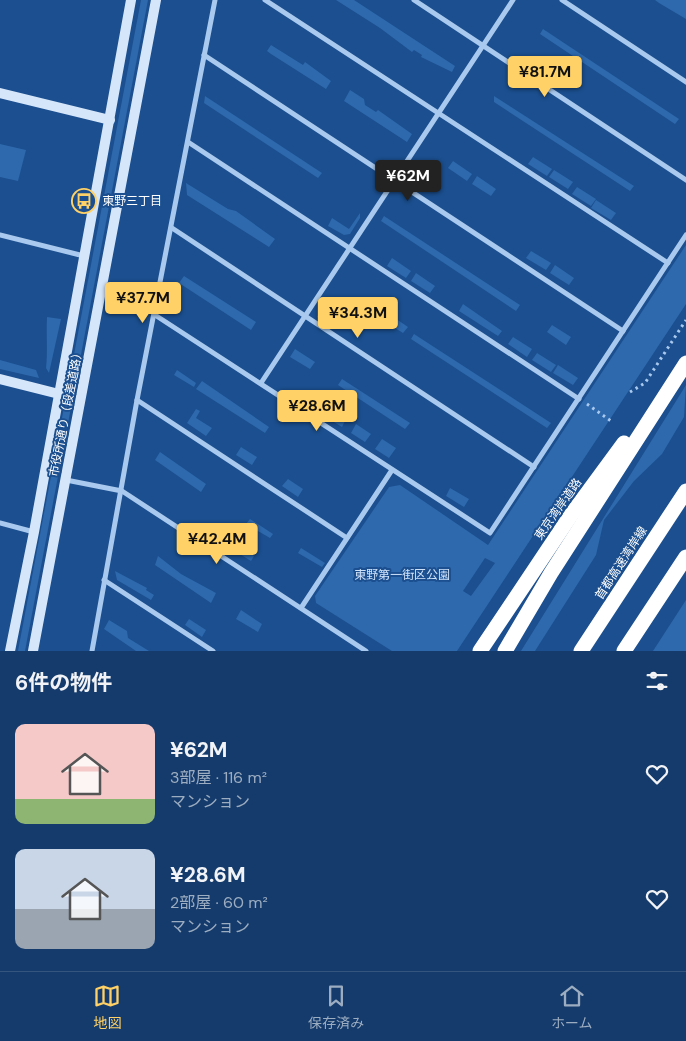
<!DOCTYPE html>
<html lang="ja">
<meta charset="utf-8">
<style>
body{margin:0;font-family:"DM Sans","Noto Sans JP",sans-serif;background:#214673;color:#f1f3f6;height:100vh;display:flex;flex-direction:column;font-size:19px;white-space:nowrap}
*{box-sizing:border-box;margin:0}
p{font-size:16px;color:#9dadc1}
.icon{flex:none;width:28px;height:28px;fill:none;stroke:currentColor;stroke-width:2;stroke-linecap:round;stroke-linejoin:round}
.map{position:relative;height:651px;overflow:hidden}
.panel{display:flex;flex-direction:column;background:#143b6b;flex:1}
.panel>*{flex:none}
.price{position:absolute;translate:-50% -42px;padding:0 11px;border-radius:5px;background:#ffd166;color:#111;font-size:16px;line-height:32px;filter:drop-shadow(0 1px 2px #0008)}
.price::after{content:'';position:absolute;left:50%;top:30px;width:15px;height:11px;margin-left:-8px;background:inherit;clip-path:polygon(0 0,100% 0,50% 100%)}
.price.selected{background:#222;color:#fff}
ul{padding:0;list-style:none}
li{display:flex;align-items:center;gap:15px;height:125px;padding:0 15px}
li span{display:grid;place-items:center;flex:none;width:140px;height:100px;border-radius:10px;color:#555}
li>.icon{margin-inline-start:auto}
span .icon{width:60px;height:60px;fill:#fffc;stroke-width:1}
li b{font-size:21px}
h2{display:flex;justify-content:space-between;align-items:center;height:60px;padding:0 15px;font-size:21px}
.tabs{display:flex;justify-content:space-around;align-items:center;height:70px;border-top:1px solid #33557e;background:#143b6b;font-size:14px;color:#9dadc1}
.tabs a{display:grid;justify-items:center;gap:2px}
.tabs .selected{color:#ffd166}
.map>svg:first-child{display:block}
</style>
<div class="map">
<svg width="686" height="651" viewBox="0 0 686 651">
<rect width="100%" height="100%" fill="#1b4f8f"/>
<!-- green -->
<g fill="#2e69ad" fill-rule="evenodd">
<path d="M 141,0 L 148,0 L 25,651 L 18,651 Z"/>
<path d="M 336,0 L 354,0 L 455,66 L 452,72 L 421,57 L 422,55 L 414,50 L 412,52 L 380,28 Z"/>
<path d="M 655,0 L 686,0 L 686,19 L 659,3 Z"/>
<path d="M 543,29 L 679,119 L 675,124 L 540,34 Z"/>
<path d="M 271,45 L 303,65 L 305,62 L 331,81 L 326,89 L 271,54 L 267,51 Z"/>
<path d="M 350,90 L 364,99 L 365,105 L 376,112 L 378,110 L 412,134 L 407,142 L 344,101 Z"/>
<path d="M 205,96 L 322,173 L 318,178 L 204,103 Z"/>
<path d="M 494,96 L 634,186 L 630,191 L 494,102 Z"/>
<path d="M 0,144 L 26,150 L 18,181 L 0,177 Z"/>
<path d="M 533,157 L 552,169 L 547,176 L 528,164 Z"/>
<path d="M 453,161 L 472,174 L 467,181 L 448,168 Z"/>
<path d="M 554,170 L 573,182 L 568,189 L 549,177 Z"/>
<path d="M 477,176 L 496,189 L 491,196 L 472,184 Z"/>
<path d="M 186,183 L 228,209 L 236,211 L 275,239 L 269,247 L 187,195 Z"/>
<path d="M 577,187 L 596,199 L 591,206 L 572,194 Z"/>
<path d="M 596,200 L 616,213 L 611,220 L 591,208 Z"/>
<path d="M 360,213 L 360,218 L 350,234 L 344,235 L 328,226 L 332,218 L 349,229 Z"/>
<path d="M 384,216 L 520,305 L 516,311 L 381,221 Z"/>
<path d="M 686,245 L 686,304 L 457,651 L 392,651 L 316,603 L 315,596 L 389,487 L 400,485 L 488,545 ZM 485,558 L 495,563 L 471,596 L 463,591 Z"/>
<path d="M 531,251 L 551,263 L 546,270 L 526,258 Z"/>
<path d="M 392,258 L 411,271 L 406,278 L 387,266 Z"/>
<path d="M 555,265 L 574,278 L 569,285 L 550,273 Z"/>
<path d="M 416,273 L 435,286 L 430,293 L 411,281 Z"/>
<path d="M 184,276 L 256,322 L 251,330 L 179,283 Z"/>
<path d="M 463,304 L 502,331 L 498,336 L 459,311 Z"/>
<path d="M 322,310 L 341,322 L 336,329 L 317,317 Z"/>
<path d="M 389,314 L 408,327 L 403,333 L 384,321 Z"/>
<path d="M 47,317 L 61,319 L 49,373 L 46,368 C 48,352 46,335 47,317 Z"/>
<path d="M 552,325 L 571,337 L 566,345 L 547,332 Z"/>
<path d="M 414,334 L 551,423 L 547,428 L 411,339 Z"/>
<path d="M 513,337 L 532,349 L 527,357 L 508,344 Z"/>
<path d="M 295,349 L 315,362 L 310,369 L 290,357 Z"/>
<path d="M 537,353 L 556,365 L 551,372 L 532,360 Z"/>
<path d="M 0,360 L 36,370 L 39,378 L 0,369 Z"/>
<path d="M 558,365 L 578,378 L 573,385 L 553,373 Z"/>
<path d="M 177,370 L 196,383 L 194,387 L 174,375 Z"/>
<path d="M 342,379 L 410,423 L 405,429 L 338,385 Z"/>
<path d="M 202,381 L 269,427 L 265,433 L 196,389 Z"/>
<path d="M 686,385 L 684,417 L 662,454 L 634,481 L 604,520 L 596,555 L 535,651 L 521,651 Z"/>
<path d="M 326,406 L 347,417 L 342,427 L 321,414 Z"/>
<path d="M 196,409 L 200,411 L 196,418 L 212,428 L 206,436 L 187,423 Z"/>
<path d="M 356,424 L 371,434 L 365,442 L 351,433 Z"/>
<path d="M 382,439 L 396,448 L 389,458 L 375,449 Z"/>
<path d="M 241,447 L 257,457 L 252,465 L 236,455 Z"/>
<path d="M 160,452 L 206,484 L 201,492 L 155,460 Z"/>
<path d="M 288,479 L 303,489 L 298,497 L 282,486 Z"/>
<path d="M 450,488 L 469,499 L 464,507 L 446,496 Z"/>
<path d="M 250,519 L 273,534 L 270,538 L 246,524 Z"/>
<path d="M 206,525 L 229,540 L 226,544 L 202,529 Z"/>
<path d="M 231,541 L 254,556 L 251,561 L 227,546 Z"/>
<path d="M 301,548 L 325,563 L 322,567 L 298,553 Z"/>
<path d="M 158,556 L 181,574 L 216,593 L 211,603 L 155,565 Z"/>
<path d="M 115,571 L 147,588 L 146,590 L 154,595 L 151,600 L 117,580 Z"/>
<path d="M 686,600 L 686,651 L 653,651 Z"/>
<path d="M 241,610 L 262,624 L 258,632 L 236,619 Z"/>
<path d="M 189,619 L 206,630 L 202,637 L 185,625 Z"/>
<path d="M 109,620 L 127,631 L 128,638 L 149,651 L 136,651 L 104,629 Z"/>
</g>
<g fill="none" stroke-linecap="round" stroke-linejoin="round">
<!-- path -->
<g stroke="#a9c9ee" stroke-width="3" stroke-dasharray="2.5 4" stroke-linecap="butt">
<path d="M 630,392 L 645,383 L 686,320"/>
<path d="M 587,404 L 611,421"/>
</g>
<!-- street -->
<g stroke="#a9c9ee" stroke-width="5">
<path d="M 265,0 L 668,263"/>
<path d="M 414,0 L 686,180"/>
<path d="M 562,0 L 686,82"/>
<path d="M 204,55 L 623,331"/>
<path d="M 188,142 L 579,399"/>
<path d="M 172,228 L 534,467"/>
<path d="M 0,235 L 84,256"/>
<path d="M 155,315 L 490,533 L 686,235"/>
<path d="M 261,383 L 513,0"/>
<path d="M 137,400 L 347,538"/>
<path d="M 66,480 L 122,491 L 366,651"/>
<path d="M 0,523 L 34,532"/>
<path d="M 104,580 L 213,651"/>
<path d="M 301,608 L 392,470"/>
<path d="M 92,651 L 137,400 L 215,0"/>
</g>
<!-- secondary -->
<g stroke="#d6e6fa" stroke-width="10">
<path d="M 0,93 L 110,120"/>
<path d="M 0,379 L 59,394"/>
<path d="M 10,651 L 34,532 L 131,0"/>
<path d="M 33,651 L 156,0"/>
</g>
<!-- highway -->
<g stroke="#fff" stroke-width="15">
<path d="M 480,651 L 571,515 L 624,443"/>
<path d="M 505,651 L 551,573 L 686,363"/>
<path d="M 581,651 L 686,491"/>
<path d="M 624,651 L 686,557"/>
</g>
</g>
<!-- icons -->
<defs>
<symbol id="bus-ring" viewBox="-11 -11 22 22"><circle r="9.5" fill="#1b4f8f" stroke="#ffd166" stroke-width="1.5"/><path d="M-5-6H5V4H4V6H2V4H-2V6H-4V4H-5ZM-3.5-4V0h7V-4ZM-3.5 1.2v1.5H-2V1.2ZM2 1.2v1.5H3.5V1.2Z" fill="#ffd166"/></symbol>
</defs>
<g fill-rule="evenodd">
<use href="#bus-ring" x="70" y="187" width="28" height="28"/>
</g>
<g text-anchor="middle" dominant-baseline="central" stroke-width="4" stroke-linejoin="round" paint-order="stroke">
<!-- poi labels -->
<g font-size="12" fill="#fff" stroke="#1b4f8f" text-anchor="start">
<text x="102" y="201">東野三丁目</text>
</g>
<!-- street labels -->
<g font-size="12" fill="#fff" stroke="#1b4f8f">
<text transform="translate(66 412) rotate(-79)">市役所通り（段差道路）</text>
<text transform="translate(558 509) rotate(-55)">東京湾岸道路</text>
<text transform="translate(621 563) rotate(-57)">首都高速湾岸線</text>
</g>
<!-- park labels -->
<g font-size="12" fill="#cfe3fa" stroke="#1b4f8f">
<text x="402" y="575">東野第一街区公園</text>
</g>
</g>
</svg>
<b class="price" style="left:545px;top:98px">¥81.7M</b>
<b class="price selected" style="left:408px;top:202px">¥62M</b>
<b class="price" style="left:143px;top:324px">¥37.7M</b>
<b class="price" style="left:358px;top:339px">¥34.3M</b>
<b class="price" style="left:317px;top:432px">¥28.6M</b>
<b class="price" style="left:217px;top:565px">¥42.4M</b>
</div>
<section class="panel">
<h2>6件の物件<svg class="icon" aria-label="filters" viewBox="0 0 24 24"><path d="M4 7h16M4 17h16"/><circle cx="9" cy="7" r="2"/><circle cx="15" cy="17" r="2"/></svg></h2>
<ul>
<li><span style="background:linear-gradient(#f6c9c9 75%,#8fb573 0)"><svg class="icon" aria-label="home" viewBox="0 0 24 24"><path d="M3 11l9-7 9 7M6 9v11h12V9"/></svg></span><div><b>¥62M</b><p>3部屋 · 116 m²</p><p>マンション</p></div><svg class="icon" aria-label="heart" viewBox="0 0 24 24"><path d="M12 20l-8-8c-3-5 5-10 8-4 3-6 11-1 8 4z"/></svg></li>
<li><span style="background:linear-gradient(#c9d6e8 60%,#9aa5b1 0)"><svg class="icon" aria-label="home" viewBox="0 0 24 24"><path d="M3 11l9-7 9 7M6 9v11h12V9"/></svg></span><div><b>¥28.6M</b><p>2部屋 · 60 m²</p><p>マンション</p></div><svg class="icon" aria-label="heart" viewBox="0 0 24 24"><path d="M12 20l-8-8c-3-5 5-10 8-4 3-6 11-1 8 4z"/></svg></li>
</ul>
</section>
<nav class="tabs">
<a class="selected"><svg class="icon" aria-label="map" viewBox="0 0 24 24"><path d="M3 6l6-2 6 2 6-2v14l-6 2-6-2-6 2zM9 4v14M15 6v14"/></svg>地図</a>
<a><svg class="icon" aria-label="saved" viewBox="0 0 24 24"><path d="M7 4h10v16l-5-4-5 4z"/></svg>保存済み</a>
<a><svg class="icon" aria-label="home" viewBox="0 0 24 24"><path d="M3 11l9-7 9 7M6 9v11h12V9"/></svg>ホーム</a>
</nav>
